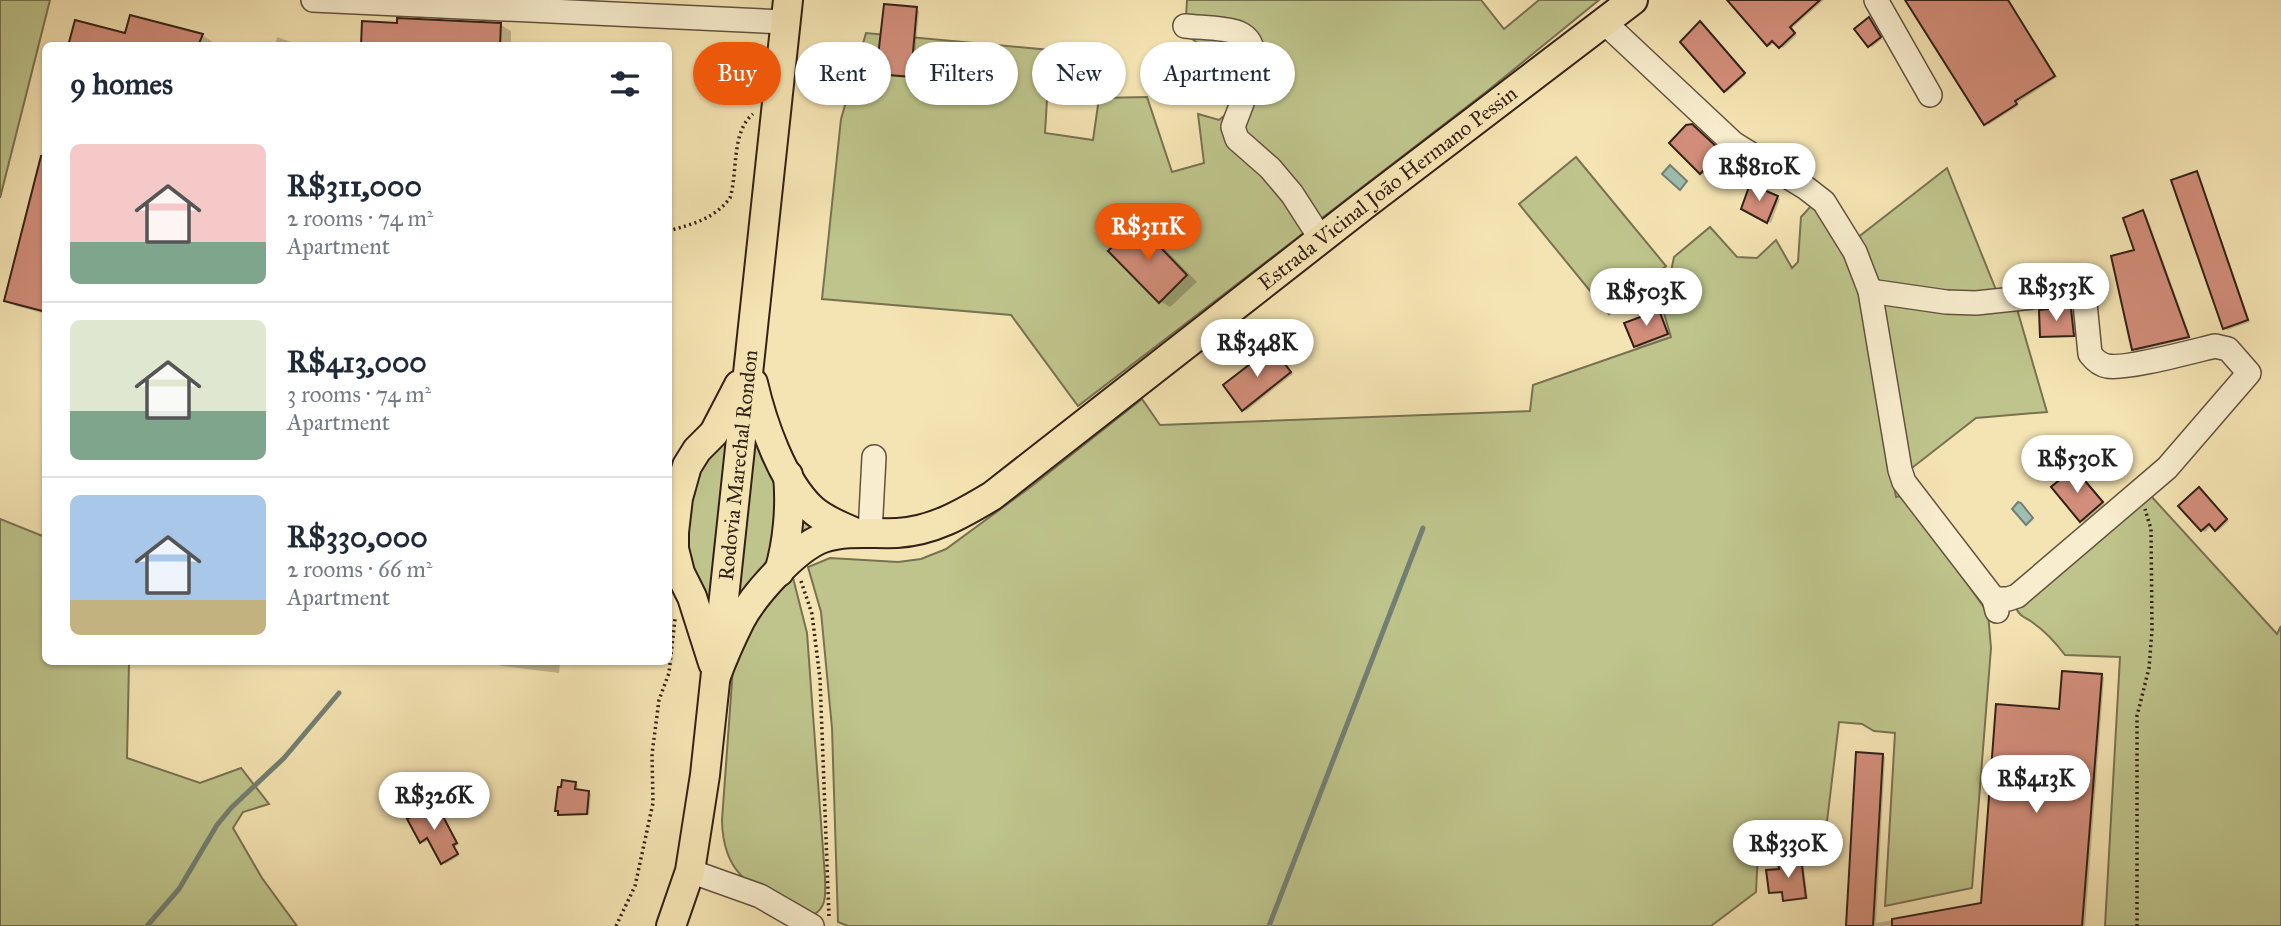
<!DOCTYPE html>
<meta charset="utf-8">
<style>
body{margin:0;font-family:"IM FELL Great Primer",serif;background:#f6f6f7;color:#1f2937;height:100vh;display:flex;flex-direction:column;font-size:26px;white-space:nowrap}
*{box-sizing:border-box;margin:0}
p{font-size:23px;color:#747a83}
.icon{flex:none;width:38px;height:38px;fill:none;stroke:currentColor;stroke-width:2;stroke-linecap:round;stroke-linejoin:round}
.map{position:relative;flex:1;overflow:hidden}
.drawer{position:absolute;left:42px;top:42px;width:630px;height:623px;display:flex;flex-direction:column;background:#fff;border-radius:10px;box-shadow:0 2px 5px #0004}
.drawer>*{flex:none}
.hud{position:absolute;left:693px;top:42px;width:665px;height:63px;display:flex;gap:14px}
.price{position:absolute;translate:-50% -60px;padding:0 16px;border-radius:24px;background:#fff;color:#222;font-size:23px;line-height:46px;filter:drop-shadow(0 2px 4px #0008)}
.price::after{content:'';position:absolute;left:50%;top:42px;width:21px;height:16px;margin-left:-10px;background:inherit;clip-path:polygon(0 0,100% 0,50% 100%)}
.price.selected{background:#ea580c;color:#fff}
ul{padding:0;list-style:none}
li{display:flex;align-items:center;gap:21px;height:175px;padding:0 28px}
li+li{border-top:2px solid #e0e1e3}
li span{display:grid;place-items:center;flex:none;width:196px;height:140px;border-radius:10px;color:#555}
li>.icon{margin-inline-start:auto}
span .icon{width:84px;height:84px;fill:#fffc;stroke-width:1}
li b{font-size:30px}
h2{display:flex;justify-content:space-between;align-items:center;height:84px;padding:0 28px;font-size:30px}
.chip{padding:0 24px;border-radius:32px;background:#fff;box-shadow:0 2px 5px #0004;font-size:24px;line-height:63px}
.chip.selected{background:#ea580c;color:#fff}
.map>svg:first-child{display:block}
</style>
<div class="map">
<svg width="2281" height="926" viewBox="0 0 2281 926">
<rect width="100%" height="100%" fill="#f5e4b3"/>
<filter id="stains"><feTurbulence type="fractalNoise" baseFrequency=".00286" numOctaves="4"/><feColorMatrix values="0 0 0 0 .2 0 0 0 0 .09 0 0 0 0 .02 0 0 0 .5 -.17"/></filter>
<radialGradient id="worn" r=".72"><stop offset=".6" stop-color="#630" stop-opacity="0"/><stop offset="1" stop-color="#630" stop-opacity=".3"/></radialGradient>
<!-- green -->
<g fill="#bec48b" stroke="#787252" stroke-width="2">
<path d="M 0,0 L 50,0 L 0,198 Z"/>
<path d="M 1187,0 L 1481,0 L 1504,29 L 1539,0 L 1599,0 L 1486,92 L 1322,218 L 1316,217 L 1305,232 L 1078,406 L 1011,315 L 822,299 L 841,119 L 866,33 L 1050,50 L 1045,133 L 1093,140 L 1099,98 L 1147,97 L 1172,172 L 1204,163 L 1198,114 L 1219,120 L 1230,111 L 1243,75 L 1185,34 Z"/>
<path d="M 1576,157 L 1666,266 L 1609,314 L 1519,204 Z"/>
<path d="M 1947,168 L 1996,290 L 1976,292 L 1859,292 L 1896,497 L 1904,495 L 1988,613 L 1991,648 L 1972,888 L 1885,906 L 1895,733 L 1874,731 L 1862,724 L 1839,722 L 1825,838 L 1758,852 L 1756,892 L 1711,926 L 848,926 L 838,922 L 832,728 L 821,612 L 808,567 L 830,558 L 898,562 L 921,559 L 946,549 L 1032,486 L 1142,399 L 1160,425 L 1530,411 L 1533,385 L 1671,337 L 1663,310 L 1674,257 L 1710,227 L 1737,257 L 1757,258 L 1776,240 L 1792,268 L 1798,262 L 1801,217 L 1825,191 L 1857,238 Z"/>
<path d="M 1886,299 L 2017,309 L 2047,412 L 1976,418 L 1908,471 L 1883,305 Z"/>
<path d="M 727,437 L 748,437 L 758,441 L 820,522 L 757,590 L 723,604 L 707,599 L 682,559 L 695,459 Z"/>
<path d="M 2151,496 L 2277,634 L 2281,626 L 2281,926 L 2105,926 L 2120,657 L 2065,655 C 2056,643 2045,631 2032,622 C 2025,617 2020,617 2016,608 Z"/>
<path d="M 0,519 L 45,537 L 46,662 L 129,662 L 127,758 L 200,783 L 241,768 L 269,804 L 243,812 L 233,828 L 262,878 L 297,926 L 0,926 Z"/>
<path d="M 790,566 L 807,633 L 825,877 C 825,892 828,907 813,915 C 763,890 723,885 722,820 L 734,654 Z"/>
</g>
<!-- water -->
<g fill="#9dbeb1" stroke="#737f74" stroke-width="2">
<path d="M 1670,165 L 1687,181 L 1680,190 L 1662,174 Z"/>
<path d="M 2018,502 L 2021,503 L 2033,518 L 2026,525 L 2012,509 Z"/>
</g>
<!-- shadow -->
<g fill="#0003">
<path d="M 1740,0 L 1824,0 L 1791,29 L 1797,35 L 1783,48 L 1775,42 L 1770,46 L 1768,45 Z"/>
<path d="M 1907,0 L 2008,0 L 2057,77 L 2017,103 L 2018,106 L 1988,125 Z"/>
<path d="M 916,9 L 919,11 L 915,54 L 951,59 L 949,87 L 932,85 L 932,91 L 916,90 L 913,88 L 914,78 L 878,73 Z"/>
<path d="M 1869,19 L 1882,39 L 1872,47 L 1869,45 Z"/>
<path d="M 501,25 L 511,31 L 511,46 L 345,46 L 345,42 L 362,43 Z"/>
<path d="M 1703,25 L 1746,75 L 1727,92 L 1725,90 Z"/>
<path d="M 126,35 L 202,35 L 219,46 L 70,46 Z"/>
<path d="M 277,37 L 302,46 L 275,46 Z"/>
<path d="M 1694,129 L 1722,153 L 1722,156 L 1704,174 L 1701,173 Z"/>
<path d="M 46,143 L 46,314 L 16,306 L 6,300 Z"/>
<path d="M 2196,173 L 2199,175 L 2250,322 L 2227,330 L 2224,328 Z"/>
<path d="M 1751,186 L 1780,199 L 1771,223 L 1743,208 Z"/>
<path d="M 2143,212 L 2146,214 L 2191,338 L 2137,351 L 2134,349 L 2137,251 Z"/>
<path d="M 1137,225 L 1147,231 L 1197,282 L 1170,307 L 1160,301 Z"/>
<path d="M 2070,310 L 2073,311 L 2076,336 L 2042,336 Z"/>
<path d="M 1659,312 L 1662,313 L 1670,336 L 1638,348 L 1635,346 Z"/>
<path d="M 1274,351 L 1293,374 L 1246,411 L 1243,409 Z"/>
<path d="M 2077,472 L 2105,504 L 2084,522 L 2081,520 Z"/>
<path d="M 2202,491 L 2229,521 L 2218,531 L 2212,525 L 2205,532 L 2202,530 L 2181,506 Z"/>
<path d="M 500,662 L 560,662 L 559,673 L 502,666 L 499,665 Z"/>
<path d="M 2101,676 L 2104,677 L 2085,926 L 1848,926 L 1883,755 L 1885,757 L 1876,923 L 1983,904 L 2061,711 Z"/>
<path d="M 575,783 L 578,785 L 577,791 L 591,794 L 589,815 L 560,814 Z"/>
<path d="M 436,805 L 459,844 L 455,847 L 459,856 L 445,864 L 430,839 L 424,843 L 421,841 Z"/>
<path d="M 1800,860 L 1803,861 L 1808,899 L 1788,901 L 1785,900 L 1781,870 Z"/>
</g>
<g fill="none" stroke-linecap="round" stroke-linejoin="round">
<!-- stream -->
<g stroke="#737f74" stroke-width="5">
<path d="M 147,926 L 179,889 L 217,825 L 231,808 L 284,758 L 339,693"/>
<path d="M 1269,926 L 1423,528"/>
</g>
</g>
<!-- building -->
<g fill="#d38e7b" stroke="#332118" stroke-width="2">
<path d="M 1727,0 L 1820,0 L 1790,27 L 1795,33 L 1779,48 L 1772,41 L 1767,46 Z"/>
<path d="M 1905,0 L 2008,0 L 2055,76 L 2015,101 L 2017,104 L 1984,125 Z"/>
<path d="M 884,4 L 917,7 L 913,52 L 949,56 L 946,87 L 930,85 L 929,91 L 911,89 L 912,77 L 876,74 Z"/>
<path d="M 130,15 L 203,34 L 198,46 L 68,46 L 75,20 L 125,33 Z"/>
<path d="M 1869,17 L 1881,37 L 1868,47 L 1854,29 Z"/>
<path d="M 397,18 L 501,23 L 500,46 L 361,46 L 362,21 L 397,23 Z"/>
<path d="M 1700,21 L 1745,73 L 1724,92 L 1680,42 Z"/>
<path d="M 1692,124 L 1720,150 L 1720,154 L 1700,174 L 1669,143 L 1686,125 Z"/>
<path d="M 41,156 L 46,156 L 46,312 L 4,301 Z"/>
<path d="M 2197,171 L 2248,320 L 2223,329 L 2171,180 Z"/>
<path d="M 1750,184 L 1778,196 L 1767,223 L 1741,209 Z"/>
<path d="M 2143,210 L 2189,337 L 2132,350 L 2111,256 L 2134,250 L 2123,218 Z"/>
<path d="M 1137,223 L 1187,275 L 1159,303 L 1108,251 Z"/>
<path d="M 2068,307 L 2071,309 L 2074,336 L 2040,337 L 2039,310 Z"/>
<path d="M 1659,310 L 1668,334 L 1634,347 L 1624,323 Z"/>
<path d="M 1272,347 L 1291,372 L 1242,411 L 1223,385 Z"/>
<path d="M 2074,468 L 2103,502 L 2080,522 L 2051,487 Z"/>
<path d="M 2199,487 L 2227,519 L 2215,531 L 2209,524 L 2201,531 L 2178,506 Z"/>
<path d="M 2062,671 L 2102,674 L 2082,926 L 1892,926 L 1892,919 L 1981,903 L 1996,704 L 2059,709 Z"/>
<path d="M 1856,752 L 1883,754 L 1873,926 L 1846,926 Z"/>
<path d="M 562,780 L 576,782 L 575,789 L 589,791 L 587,814 L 558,815 L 558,811 L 555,811 L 558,787 L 561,787 Z"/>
<path d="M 436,803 L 457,843 L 453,845 L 458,854 L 441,864 L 427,838 L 420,843 L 407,819 Z"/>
<path d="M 1801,858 L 1806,898 L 1783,901 L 1782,892 L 1769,893 L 1766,870 L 1779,869 L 1778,861 Z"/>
</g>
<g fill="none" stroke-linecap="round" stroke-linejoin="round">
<defs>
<g id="minor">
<path d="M 313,0 L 785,22"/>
<path d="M 1876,0 L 1930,95"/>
<path d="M 1605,23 L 1733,143 L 1806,188 L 1824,202 L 1855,252 L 1870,291 L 1900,470 L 1904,482 L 1994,599 L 1997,611"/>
<path d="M 1185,26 C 1202,28 1223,27 1239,33 C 1270,47 1241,103 1233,127 L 1237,139 L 1270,168 L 1292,194 L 1321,239"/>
<path d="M 1870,291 L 1946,302 L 1976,303 L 2070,293 L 2079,296 L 2085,303 L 2090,354 C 2094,359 2100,365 2107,366 C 2125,370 2194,351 2215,346 L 2228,349 L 2249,373 L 2167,468 L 2017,596 L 2008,599 L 1994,599"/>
<path d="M 870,533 L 874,457"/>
<path d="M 690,871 L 760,896 L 812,926"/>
</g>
<g id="major">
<path d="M 753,383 C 762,422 782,481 812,509 C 824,520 840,526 854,532"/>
<path d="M 779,572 C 788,542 791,506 788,475"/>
<path d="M 713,663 L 692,597 L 680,573 L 674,549 L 674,532 L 678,498 L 687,466 L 697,450 L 714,433 L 739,385"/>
<path id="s1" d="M 716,676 C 723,657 731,639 740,621 C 753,596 795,548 823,538 C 847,530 872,534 897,533 C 933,531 962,514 992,496 L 1363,206 L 1633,0"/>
<path id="s2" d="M 671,926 L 690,871 L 705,775 L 788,0"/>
</g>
</defs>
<!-- minor casing -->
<use href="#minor" stroke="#64523f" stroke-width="26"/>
<!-- major casing -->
<use href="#major" stroke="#332118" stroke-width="32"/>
<!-- path -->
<g stroke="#332118" stroke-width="3.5" stroke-dasharray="2 3.5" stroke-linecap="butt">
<path d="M 668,231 C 693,224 714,219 730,198 C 738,172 731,132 753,114"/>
<path d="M 801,581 L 812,614 L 820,679 L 829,917"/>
<path d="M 616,926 L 635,886 L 653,803 L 652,754 L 659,700 L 669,673 L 675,619"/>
<path d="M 2137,926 L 2137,716 L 2149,668 L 2152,630 L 2151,529 L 2145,509"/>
</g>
<!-- minor -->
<use href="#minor" stroke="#f8edce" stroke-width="23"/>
<!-- major -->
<use href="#major" stroke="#f5e4b3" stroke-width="28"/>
</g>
<g text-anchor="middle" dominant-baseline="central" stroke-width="7" stroke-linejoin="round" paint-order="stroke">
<!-- street labels -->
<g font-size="21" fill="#332118" stroke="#f8edce">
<text stroke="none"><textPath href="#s1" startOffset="858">Estrada Vicinal João Hermano Pessin</textPath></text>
<text stroke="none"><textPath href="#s2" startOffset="467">Rodovia Marechal Rondon</textPath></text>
</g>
</g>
<rect width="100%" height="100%" filter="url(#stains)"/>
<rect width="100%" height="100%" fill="url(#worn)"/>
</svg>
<b class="price" style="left:1759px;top:203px">R$810K</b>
<b class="price selected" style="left:1148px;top:263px">R$311K</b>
<b class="price" style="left:2056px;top:323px">R$353K</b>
<b class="price" style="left:1646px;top:328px">R$503K</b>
<b class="price" style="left:1257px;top:379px">R$348K</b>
<b class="price" style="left:2077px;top:495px">R$530K</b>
<b class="price" style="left:2036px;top:815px">R$413K</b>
<b class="price" style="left:434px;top:832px">R$326K</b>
<b class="price" style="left:1788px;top:880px">R$330K</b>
<div class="hud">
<a class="chip selected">Buy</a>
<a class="chip">Rent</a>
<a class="chip">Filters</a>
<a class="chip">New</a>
<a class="chip">Apartment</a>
</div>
<section class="drawer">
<h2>9 homes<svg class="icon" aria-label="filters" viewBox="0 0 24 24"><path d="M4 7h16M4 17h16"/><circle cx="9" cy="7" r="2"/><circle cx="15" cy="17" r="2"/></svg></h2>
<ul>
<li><span style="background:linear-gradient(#f6c9c9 70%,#7fa58c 0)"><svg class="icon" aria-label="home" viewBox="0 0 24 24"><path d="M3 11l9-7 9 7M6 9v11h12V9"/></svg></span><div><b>R$311,000</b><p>2 rooms · 74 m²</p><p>Apartment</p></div></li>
<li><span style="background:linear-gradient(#dfe7d0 65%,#7fa58c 0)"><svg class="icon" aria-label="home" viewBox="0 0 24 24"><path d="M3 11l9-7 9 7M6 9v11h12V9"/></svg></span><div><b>R$413,000</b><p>3 rooms · 74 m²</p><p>Apartment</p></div></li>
<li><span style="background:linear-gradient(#a9c7e8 75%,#c2b280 0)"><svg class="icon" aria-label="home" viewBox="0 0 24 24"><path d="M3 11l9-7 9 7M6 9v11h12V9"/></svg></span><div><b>R$330,000</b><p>2 rooms · 66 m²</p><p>Apartment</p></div></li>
</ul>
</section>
</div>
